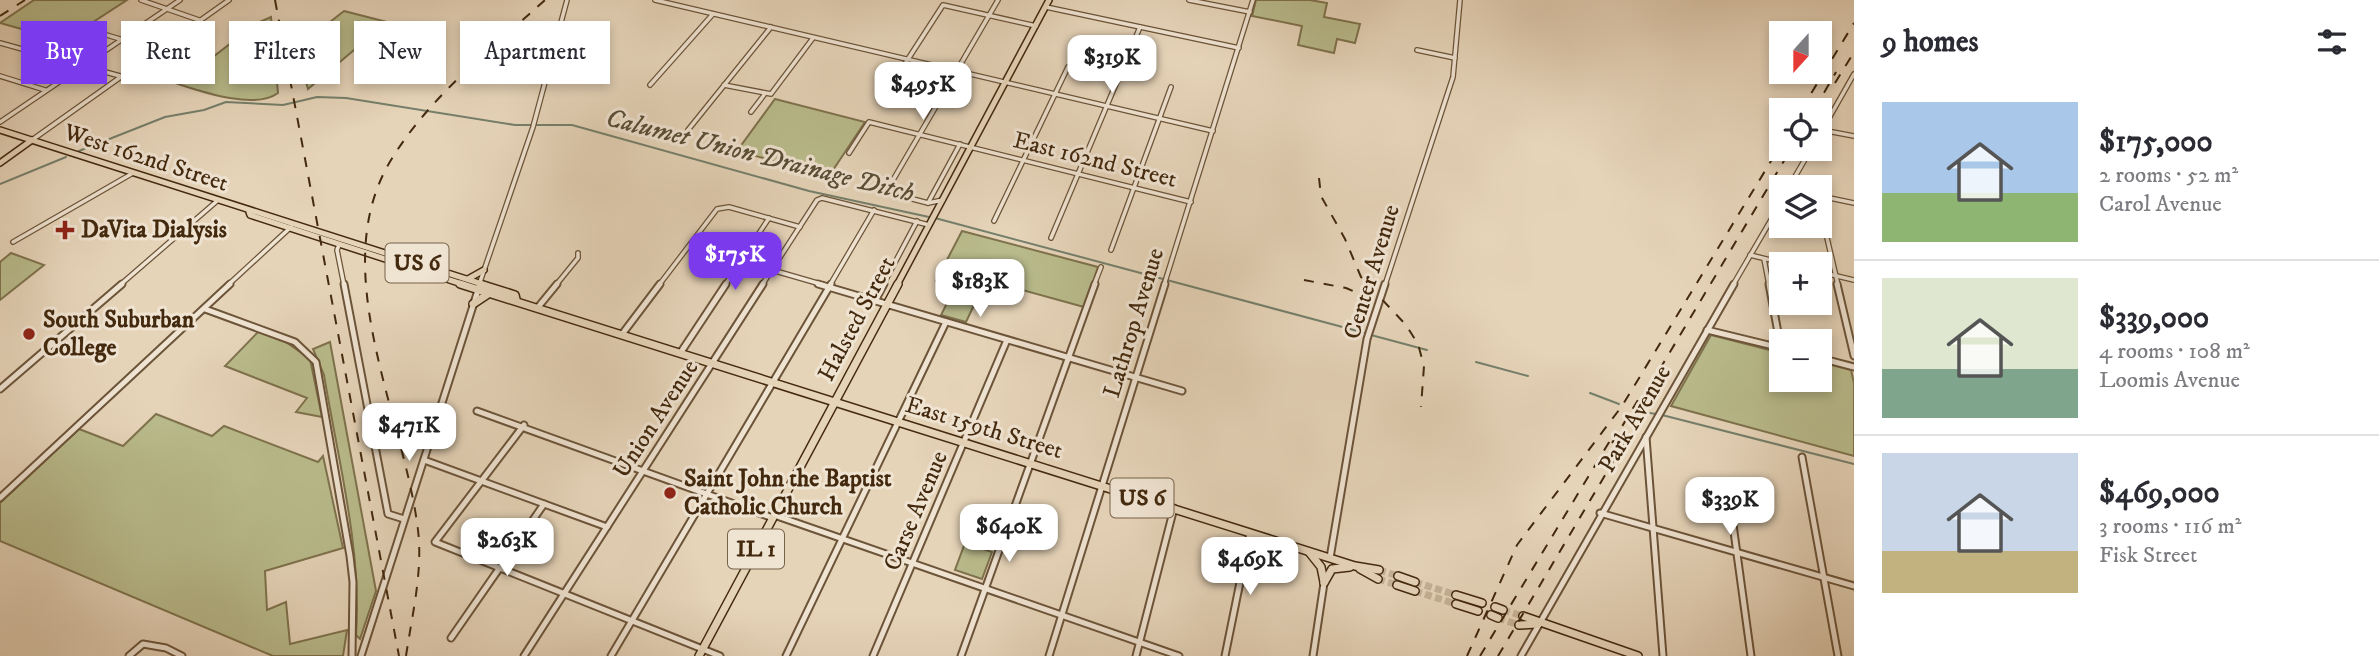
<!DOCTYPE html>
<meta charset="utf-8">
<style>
body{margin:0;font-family:"IM FELL DW Pica",serif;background:#f7f7f7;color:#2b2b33;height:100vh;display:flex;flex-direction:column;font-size:26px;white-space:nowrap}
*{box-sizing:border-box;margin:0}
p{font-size:23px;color:#7c7c81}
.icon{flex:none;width:38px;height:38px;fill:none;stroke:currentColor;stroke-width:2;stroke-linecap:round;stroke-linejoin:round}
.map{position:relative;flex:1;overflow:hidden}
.side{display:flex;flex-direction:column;background:#fff;width:525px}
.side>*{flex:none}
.banner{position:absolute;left:21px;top:21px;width:665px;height:63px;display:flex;gap:14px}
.needle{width:46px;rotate:201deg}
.buttons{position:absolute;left:1769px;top:21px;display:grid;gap:14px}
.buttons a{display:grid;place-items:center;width:63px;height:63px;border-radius:0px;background:#fff;box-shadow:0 4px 10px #0003;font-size:35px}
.price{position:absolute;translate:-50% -60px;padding:0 16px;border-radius:14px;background:#fff;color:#222;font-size:23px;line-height:46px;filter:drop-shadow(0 2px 4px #0008)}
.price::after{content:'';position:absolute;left:50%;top:42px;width:21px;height:16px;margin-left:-10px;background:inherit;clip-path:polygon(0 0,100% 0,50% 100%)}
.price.active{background:#7c3aed;color:#fff}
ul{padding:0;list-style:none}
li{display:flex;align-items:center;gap:21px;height:175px;padding:0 28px}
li+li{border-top:2px solid #e1e1e2}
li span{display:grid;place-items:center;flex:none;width:196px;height:140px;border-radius:0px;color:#555}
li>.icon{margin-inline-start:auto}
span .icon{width:84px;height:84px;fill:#fffc;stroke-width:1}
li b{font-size:30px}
h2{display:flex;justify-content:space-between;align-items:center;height:84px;padding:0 28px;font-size:30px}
.pill{padding:0 24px;border-radius:0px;background:#fff;box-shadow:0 4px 10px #0003;font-size:24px;line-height:63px}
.pill.active{background:#7c3aed;color:#fff}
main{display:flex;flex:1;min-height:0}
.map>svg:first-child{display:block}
</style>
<main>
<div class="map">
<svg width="1854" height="656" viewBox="0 0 1854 656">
<rect width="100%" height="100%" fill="#e6d4b9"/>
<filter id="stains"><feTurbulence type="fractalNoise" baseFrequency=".00286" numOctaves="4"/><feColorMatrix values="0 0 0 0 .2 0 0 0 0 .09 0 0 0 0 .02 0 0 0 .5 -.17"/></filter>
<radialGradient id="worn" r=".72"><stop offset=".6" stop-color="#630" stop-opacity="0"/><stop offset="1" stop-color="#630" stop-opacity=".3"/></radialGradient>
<!-- green -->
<g fill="#b9bb8c" stroke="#7e724d" stroke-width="2">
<path d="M 34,0 L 127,0 L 64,41 L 0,23 Z"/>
<path d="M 1256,0 L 1310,0 L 1327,3 L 1324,17 L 1360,24 L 1355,43 L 1337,39 L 1334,53 L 1298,45 L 1302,26 L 1252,16 Z"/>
<path d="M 344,11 L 387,22 L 308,89 L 292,31 L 308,26 L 321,29 Z"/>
<path d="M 271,17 L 278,93 C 255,110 203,92 178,84 L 257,23 Z"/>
<path d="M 775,99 L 865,122 L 829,176 L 737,151 Z"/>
<path d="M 962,231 L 1098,267 L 1084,307 L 986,280 L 966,322 L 941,315 L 955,287 L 936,281 Z"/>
<path d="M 11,253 L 44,265 L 0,300 L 0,262 Z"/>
<path d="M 259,331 L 283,340 L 310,359 L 322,417 L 296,412 L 307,398 L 225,366 Z"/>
<path d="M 1711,335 L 1781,353 L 1782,380 L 1820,380 L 1820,362 L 1851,370 L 1854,383 L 1854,456 L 1671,406 Z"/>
<path d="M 330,342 L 376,591 L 360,639 L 356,635 C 362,549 338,460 324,375 L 313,349 Z"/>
<path d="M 156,414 L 212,436 L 224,426 L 318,462 L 323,456 L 343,548 L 265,571 L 267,610 L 286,602 L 290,644 L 347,630 L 343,656 L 273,656 L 0,541 L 0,503 L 79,429 L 123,446 Z"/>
<path d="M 965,543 L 992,552 L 982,579 L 955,570 Z"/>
</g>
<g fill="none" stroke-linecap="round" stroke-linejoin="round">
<!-- stream -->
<g stroke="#757f6b" stroke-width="2">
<path d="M 79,151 L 165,117 L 204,110 L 226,102 L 283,105 L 317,97 L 346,98 L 515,125 L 572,125 L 809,191 L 929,217"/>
<path d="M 0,184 L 66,157"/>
<path d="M 935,218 L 1365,333"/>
<path d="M 1371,335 L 1427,350"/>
<path d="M 1476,362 L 1528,376"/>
<path d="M 1590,393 L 1619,404"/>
<path d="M 1643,412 L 1656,414"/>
<path d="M 1662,415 L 1854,464"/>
</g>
<!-- major-tunnel -->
<g stroke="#c5b297" stroke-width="7" stroke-dasharray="7 3.5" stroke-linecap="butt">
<path d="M 1379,570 L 1398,576"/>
<path d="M 1378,579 L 1397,585"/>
<path d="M 1415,582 L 1456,595"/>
<path d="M 1415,591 L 1456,604"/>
<path d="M 1503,610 L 1523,616"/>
<path d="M 1498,618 L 1519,625"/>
</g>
<defs>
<g id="minor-far1">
<path d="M 141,0 L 199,20"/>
<path d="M 655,0 L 1213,131"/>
<path d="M 1189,0 L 1250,12"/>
<path d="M 1046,7 L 1239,48"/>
<path d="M 100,33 L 120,39"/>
<path d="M 0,43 L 120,76"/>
<path d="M 1417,50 L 1455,58"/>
<path d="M 0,76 L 45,90"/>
<path d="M 650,85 L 713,14"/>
<path d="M 724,85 L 771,94 L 813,38"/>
<path d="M 888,90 L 943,5 L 1036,26"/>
<path d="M 751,112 L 764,95"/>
<path d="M 0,122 L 180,0"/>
<path d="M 688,130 L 771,27"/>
<path d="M 1822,130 L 1854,136"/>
<path d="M 1820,134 L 1854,74"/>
<path d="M 32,140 L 229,0"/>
<path d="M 849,153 L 869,122 L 1191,202"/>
<path d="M 1789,187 L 1811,149"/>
<path d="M 1820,196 L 1854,203"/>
<path d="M 943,200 L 928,203 L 886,192 L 998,0"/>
<path d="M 928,203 L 960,144"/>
<path d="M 1820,208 L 1838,285"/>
<path d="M 994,221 L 1068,67"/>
<path d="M 1051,238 L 1140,27"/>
<path d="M 13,242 L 133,173"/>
<path d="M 339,245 L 337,250 L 344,285"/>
<path d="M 1111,250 L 1171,87"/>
<path d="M 1750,255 L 1787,264"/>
<path d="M 1764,259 L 1769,285"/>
<path d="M 772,270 L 824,285"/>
<path d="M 1820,272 L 1854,280"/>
<path d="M 120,285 L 217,201"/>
<path d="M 228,285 L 291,227"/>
<path d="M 479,285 L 533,127 L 567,0"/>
<path d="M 556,285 L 578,258 L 578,253"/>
<path d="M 659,285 L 717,209 L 729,207 L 800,227"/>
<path d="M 725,285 L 769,218"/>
<path d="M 762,285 L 817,200 L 822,198 L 929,225"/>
<path d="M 830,285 L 874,210"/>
<path d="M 883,285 L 917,221"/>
<path d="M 1094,285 L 1101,267"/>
<path d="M 1164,285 L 1253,0"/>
<path d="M 1385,285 L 1453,77 L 1460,0"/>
<path d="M 1733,285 L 1782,201"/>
</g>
<g id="minor">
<path d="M 344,284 L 388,514 L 404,519"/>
<path d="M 818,284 L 1182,391"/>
<path d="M 1769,284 L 1781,349"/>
<path d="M 1837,284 L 1854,356"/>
<path d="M 875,301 L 884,284"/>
<path d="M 539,306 L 557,284"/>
<path d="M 205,309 L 295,342 L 316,362 L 350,556 L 353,582 L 352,656"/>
<path d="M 1707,330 L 1781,348"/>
<path d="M 623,333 L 660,284"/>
<path d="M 681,352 L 726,284"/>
<path d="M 1820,358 L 1854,367"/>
<path d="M 0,389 L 122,284"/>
<path d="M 477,411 L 773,518"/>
<path d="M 524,425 L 435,542 L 720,656"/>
<path d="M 1646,437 L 1663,656"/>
<path d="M 1802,457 L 1838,656"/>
<path d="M 424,460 L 607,527"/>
<path d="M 1728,488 L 1751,656"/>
<path d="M 0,498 L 230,284"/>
<path d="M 1600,513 L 1854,586"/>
<path d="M 774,515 L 1179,656"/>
<path d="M 1330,558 L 1367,339 L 1385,284"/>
<path d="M 451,638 L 544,504"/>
<path d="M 129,656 L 143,644 L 166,648 L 182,656"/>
<path d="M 361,656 L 480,284"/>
<path d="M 524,656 L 763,284"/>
<path d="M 611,656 L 831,284"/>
<path d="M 786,656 L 946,322"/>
<path d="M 873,656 L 1007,340"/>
<path d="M 961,656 L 1095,284"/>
<path d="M 1049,656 L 1165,284"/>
<path d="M 1136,656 L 1174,508"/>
<path d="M 1225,656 L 1250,533"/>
<path d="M 1313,656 L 1324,583"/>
<path d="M 1521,656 L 1734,284"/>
</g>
<g id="major-far1">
<path d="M 0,130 L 485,285"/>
<path d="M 0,163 L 32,140"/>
<path d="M 249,212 L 250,215 L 465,285"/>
<path d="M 468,279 L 484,270"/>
<path d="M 897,285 L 1049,0"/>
</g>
<g id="major">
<path d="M 460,284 L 1355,566 L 1379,570"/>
<path d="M 480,284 L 515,295 L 516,299"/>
<path d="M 473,304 L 488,294"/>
<path d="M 1309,552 L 1321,567 L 1324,582"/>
<path d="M 1360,569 L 1378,579"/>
<path d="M 1398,576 L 1415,582"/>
<path d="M 1324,583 L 1332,569 L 1350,567"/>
<path d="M 1397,585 L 1415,591"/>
<path d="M 1456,595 L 1482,603"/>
<path d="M 1456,604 L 1478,611"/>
<path d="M 1495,607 L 1503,610"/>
<path d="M 1491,615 L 1498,618"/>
<path d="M 1523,616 L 1638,656"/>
<path d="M 1519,625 L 1538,624"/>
<path d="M 699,656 L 898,284"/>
</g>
</defs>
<!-- minor-far1 casing -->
<use href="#minor-far1" stroke="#6c5439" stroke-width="6"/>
<!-- minor casing -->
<use href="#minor" stroke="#6c5439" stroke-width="9"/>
<!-- major-far1 casing -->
<use href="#major-far1" stroke="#43290e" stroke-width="8"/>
<!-- major casing -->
<use href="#major" stroke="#43290e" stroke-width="10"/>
<!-- minor-far1 -->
<use href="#minor-far1" stroke="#efe3d2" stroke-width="3.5"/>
<!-- minor -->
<use href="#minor" stroke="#efe3d2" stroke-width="5"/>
<!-- major-far1 -->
<use href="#major-far1" stroke="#e6d4b9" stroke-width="5"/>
<!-- major -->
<use href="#major" stroke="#e6d4b9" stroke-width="7"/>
<!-- rail -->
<g stroke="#43290e" stroke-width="2" stroke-dasharray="10 10" stroke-linecap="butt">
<path d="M 275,0 L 399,656"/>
<path d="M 0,16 L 25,0"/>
<path d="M 1835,83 L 1854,52"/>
<path d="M 1801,110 L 1854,23"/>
<path d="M 1814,110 L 1836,72"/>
<path d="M 1319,178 L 1321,196 L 1345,239 L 1361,277 L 1406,325 L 1418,344 L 1424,366 L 1421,407"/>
<path d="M 1304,280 L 1346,288 L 1374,300"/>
<path d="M 1639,404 L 1791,149"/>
<path d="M 1612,443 L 1641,395"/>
<path d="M 406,656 C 412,615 423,572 418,530 C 404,414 325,269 391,160 C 430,96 491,49 545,0"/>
<path d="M 1467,656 L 1517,545 L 1622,406 L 1782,143"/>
<path d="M 1480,656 L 1614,434"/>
<path d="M 1498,656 L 1630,433"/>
</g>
</g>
<!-- markers -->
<g fill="#8f2418" stroke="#efe3d2" stroke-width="2.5">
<path d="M61.5 219.5h7v7h7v7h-7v7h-7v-7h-7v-7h7z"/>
<circle cx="29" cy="334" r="7"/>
<circle cx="670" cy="493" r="7"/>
</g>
<g text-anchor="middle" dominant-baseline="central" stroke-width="6" stroke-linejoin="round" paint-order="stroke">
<!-- shield labels -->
<g fill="#efe3d2" stroke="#776149" stroke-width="2">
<rect x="385.5" y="243.5" width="63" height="39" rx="5"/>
<rect x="1110.5" y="478.5" width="63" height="39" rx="5"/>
<rect x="728" y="529.5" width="56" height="39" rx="5"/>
</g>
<g font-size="23" font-weight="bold" fill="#43290e">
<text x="417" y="263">US 6</text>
<text x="1142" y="498">US 6</text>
<text x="756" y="549">IL 1</text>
</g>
<!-- street labels -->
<g font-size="24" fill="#43290e" stroke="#efe3d2">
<text transform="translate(146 158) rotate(18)">West 162nd Street</text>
<text transform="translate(1095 160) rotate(14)">East 162nd Street</text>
<text transform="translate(1372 272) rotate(-73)">Center Avenue</text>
<text transform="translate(857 319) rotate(-62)">Halsted Street</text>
<text transform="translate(1134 323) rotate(-73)">Lathrop Avenue</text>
<text transform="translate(656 419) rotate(-57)">Union Avenue</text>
<text transform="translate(1635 419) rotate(-60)">Park Avenue</text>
<text transform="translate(984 428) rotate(17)">East 159th Street</text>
<text transform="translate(916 511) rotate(-67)">Carse Avenue</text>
</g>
<!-- poi labels -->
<g font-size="24" font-weight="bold" fill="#43290e" stroke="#efe3d2" text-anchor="start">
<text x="81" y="230">DaVita Dialysis</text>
<text x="43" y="320">South Suburban<tspan x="43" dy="28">College</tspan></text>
<text x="684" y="479">Saint John the Baptist<tspan x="684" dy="28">Catholic Church</tspan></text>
</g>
<!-- water labels -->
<g font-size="26" font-style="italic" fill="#584d35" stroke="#efe3d2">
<text transform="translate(760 156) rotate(14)">Calumet Union Drainage Ditch</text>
</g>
</g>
<rect width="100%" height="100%" filter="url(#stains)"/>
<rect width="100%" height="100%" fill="url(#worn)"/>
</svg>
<div class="buttons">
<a><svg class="needle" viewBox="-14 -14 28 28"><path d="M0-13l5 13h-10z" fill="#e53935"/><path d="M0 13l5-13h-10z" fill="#7c7c81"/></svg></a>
<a><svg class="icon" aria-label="locate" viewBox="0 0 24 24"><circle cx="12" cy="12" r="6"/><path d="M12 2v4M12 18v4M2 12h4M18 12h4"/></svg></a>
<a><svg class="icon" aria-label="layers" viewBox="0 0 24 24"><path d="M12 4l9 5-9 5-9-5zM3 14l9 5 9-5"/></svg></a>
<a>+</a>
<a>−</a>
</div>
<b class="price" style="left:1112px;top:95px">$319K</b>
<b class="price" style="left:923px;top:122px">$495K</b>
<b class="price active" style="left:735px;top:292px">$175K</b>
<b class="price" style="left:980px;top:319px">$183K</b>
<b class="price" style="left:409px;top:463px">$471K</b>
<b class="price" style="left:1730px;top:537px">$339K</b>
<b class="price" style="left:1009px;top:564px">$640K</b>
<b class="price" style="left:507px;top:578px">$263K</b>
<b class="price" style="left:1250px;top:597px">$469K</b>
<div class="banner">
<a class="pill active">Buy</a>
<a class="pill">Rent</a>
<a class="pill">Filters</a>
<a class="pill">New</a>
<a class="pill">Apartment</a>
</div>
</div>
<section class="side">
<h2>9 homes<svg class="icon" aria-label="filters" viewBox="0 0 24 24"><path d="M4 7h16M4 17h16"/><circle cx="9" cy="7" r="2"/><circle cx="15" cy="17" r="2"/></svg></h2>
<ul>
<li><span style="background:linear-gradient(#a9c7e8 65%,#8fb573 0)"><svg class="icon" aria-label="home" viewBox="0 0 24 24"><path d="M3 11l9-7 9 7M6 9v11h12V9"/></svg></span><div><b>$175,000</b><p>2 rooms · 52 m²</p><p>Carol Avenue</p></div></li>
<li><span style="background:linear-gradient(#dfe7d0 65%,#7fa58c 0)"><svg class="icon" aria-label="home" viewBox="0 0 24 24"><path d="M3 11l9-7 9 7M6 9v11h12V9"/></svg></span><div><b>$339,000</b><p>4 rooms · 108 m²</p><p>Loomis Avenue</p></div></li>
<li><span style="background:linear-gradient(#c9d6e8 70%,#c2b280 0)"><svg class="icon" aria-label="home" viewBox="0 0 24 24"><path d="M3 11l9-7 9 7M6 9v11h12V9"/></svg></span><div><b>$469,000</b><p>3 rooms · 116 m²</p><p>Fisk Street</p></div></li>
</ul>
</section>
</main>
